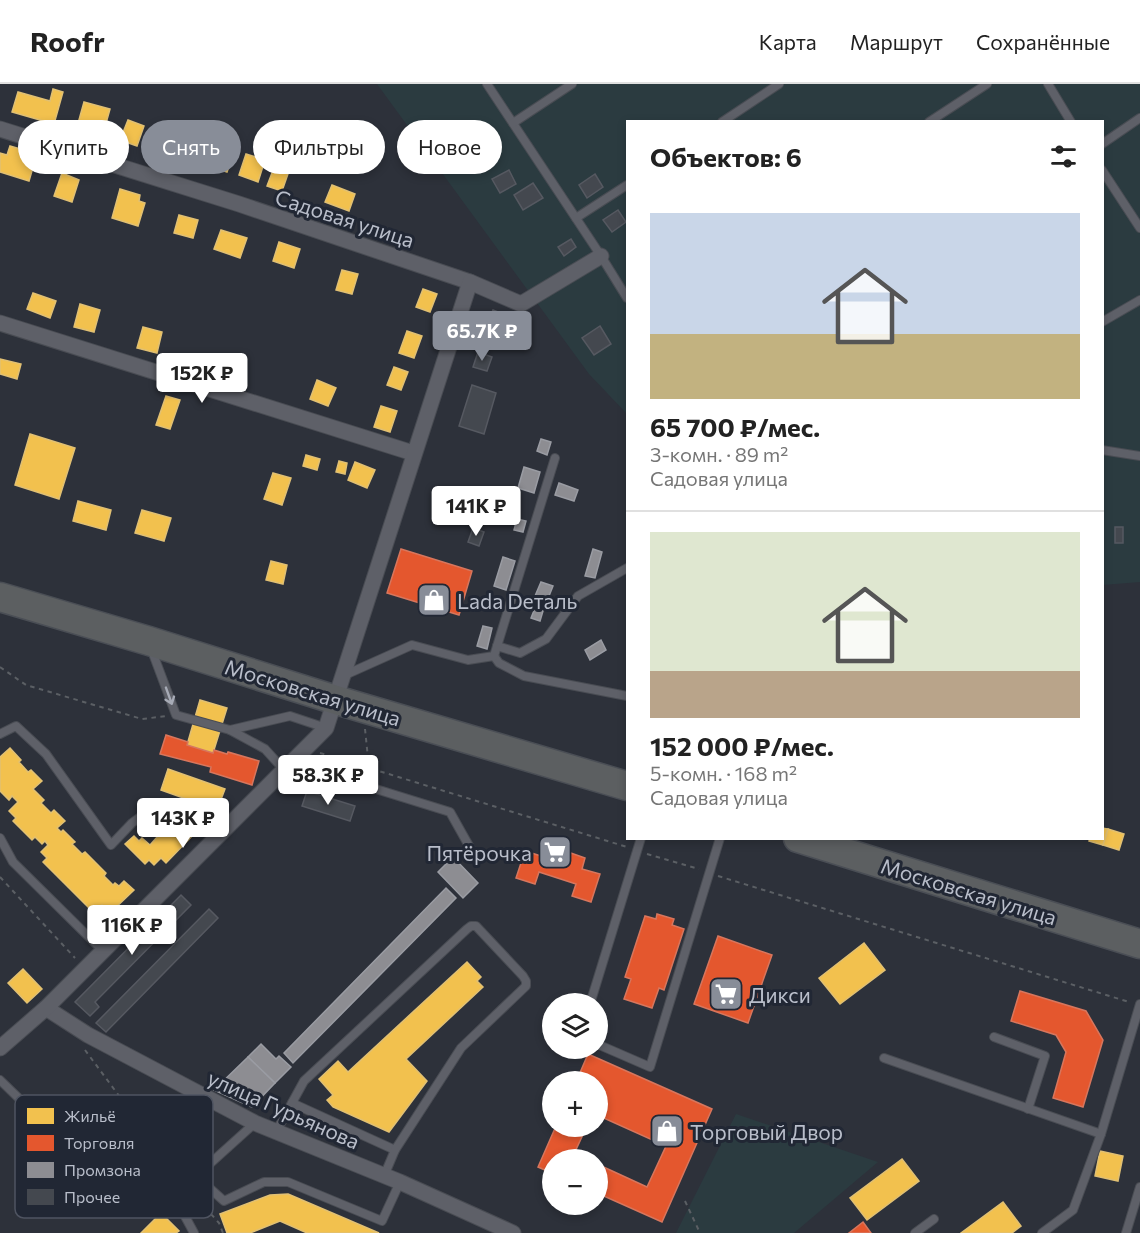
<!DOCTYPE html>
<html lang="ru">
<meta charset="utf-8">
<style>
body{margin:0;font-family:Commissioner,sans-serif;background:#f2f2f2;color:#222;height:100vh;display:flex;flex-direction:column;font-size:22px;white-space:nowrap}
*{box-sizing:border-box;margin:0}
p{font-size:20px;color:#767676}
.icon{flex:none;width:33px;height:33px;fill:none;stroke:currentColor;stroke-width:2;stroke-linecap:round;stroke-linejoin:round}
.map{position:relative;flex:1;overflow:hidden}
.panel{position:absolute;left:626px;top:36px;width:478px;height:720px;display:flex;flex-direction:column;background:#fff;border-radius:0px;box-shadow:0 3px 9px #0003}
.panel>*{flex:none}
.hud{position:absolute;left:18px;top:36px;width:518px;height:54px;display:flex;gap:12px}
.controls{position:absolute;left:542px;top:909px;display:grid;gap:12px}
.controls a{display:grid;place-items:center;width:66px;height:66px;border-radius:50%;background:#fff;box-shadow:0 3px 9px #0003;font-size:30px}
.price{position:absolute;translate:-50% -51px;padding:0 14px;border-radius:6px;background:#fff;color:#222;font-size:20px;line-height:39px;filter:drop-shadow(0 2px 3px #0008)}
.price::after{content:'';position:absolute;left:50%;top:36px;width:18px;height:14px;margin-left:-9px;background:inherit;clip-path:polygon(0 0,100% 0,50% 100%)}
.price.active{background:#888d98;color:#fff}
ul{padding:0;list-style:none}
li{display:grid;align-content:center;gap:12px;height:318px;padding:0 24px}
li+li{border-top:2px solid #e0e0e0}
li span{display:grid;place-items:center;height:186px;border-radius:0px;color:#555}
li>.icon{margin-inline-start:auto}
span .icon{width:108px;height:108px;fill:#fffc;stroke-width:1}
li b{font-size:26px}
h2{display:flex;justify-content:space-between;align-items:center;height:72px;padding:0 24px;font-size:26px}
.pill{padding:0 21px;border-radius:27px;background:#fff;box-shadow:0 3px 9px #0003;font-size:21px;line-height:54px}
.pill.active{background:#888d98;color:#fff}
header{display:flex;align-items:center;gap:36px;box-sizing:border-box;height:84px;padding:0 30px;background:#fff;border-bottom:2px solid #e0e0e0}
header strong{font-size:28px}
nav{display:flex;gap:33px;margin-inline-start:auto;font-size:21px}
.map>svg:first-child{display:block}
</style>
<header>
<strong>Roofr</strong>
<nav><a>Карта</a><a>Маршрут</a><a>Сохранённые</a></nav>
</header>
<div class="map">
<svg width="1140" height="1149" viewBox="0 0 1140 1149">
<rect width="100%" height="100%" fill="#2d313a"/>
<!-- green -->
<g fill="#2b3b40">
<path d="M 377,0 L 1140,0 L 1140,498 L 1103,501 L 1102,38 L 627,38 L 627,330 L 589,290 Z"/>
<path d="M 736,1030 L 878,1078 L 794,1149 L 676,1149 Z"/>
</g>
<!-- homes -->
<g fill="#f2c14e" stroke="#e1c073" stroke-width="1.5">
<path d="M 53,5 L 63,8 L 54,40 L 12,28 L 18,8 L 50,17 Z"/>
<path d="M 84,18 L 110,25 L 103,50 L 77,43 Z"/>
<path d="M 128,36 L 144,42 L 137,62 L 120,56 Z"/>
<path d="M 161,53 L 175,58 L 167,79 L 154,74 Z"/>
<path d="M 207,59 L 234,68 L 227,88 L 200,79 Z"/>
<path d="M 10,62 L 31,68 L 28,78 L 34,80 L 29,97 L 0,88 L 0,69 L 7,71 Z"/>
<path d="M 246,70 L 265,76 L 258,98 L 239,91 Z"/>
<path d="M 275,81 L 289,87 L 282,107 L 267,102 Z"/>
<path d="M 62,89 L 79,96 L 72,118 L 54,112 Z"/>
<path d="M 332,101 L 355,110 L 349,127 L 325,118 Z"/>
<path d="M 120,105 L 140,111 L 139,117 L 145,119 L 138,142 L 112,134 Z"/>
<path d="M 179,131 L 198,136 L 193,154 L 174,149 Z"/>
<path d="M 221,146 L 247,154 L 240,174 L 214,165 Z"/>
<path d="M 279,158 L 300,165 L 294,184 L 273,177 Z"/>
<path d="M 342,186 L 358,190 L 352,210 L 336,206 Z"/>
<path d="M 423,205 L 437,210 L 430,228 L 416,223 Z"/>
<path d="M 33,209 L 56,217 L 50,234 L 27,225 Z"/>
<path d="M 80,220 L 100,226 L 94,248 L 74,243 Z"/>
<path d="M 143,243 L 162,248 L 157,269 L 137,264 Z"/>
<path d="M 407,247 L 422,252 L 414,274 L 399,269 Z"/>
<path d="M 0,275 L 21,280 L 17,295 L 0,290 Z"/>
<path d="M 394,283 L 408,288 L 401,306 L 387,301 Z"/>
<path d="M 317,296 L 336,304 L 328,322 L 310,315 Z"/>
<path d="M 166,312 L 180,316 L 170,345 L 156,341 Z"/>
<path d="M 381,322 L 397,327 L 390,348 L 374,343 Z"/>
<path d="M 30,350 L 75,364 L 59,415 L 15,401 Z"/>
<path d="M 306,371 L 320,375 L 317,386 L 303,382 Z"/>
<path d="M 339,377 L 347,379 L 345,390 L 336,388 Z"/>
<path d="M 355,378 L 375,386 L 367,404 L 348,396 Z"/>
<path d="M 273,389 L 291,394 L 282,421 L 264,415 Z"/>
<path d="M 78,417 L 111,426 L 106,446 L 73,437 Z"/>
<path d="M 142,426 L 171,434 L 164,457 L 135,449 Z"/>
<path d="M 271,477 L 287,481 L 283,500 L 266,496 Z"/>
<path d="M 200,616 L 227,624 L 213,669 L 187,661 Z"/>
<path d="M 10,664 L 21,676 L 19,678 L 28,688 L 31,686 L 42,697 L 33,705 L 44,716 L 41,719 L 51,729 L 54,726 L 65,737 L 57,744 L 61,748 L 63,746 L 75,758 L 72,760 L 82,770 L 85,768 L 106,789 L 104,792 L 113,801 L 115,799 L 119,802 L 124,797 L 134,806 L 110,829 L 102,821 L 94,829 L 43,778 L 47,774 L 41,768 L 48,761 L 45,757 L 42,760 L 35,753 L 32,756 L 13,737 L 16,734 L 9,727 L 18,718 L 12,712 L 9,716 L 0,707 L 0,673 Z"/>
<path d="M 168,685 L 225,705 L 217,726 L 161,706 Z"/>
<path d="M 171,730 L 194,750 L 166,779 L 161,774 L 154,781 L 149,776 L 145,780 L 125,760 L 134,752 L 139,757 L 142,754 L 150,761 L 158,752 L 153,748 Z"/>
<path d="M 1102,744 L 1108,745 L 1103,761 L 1089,757 L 1090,754 L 1102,754 Z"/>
<path d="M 1108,745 L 1124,750 L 1119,766 L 1103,761 Z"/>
<path d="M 864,859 L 885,886 L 840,920 L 819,894 Z"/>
<path d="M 467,878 L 481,893 L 477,897 L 483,903 L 406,975 L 427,997 L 389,1048 L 333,1023 L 327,1016 L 333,1011 L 319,995 L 338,977 L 348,988 Z"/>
<path d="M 23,885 L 42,905 L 27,919 L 8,899 Z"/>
<path d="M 1100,1067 L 1123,1072 L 1118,1097 L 1095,1092 Z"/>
<path d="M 902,1075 L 919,1097 L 867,1136 L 850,1114 Z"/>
<path d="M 288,1110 L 379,1149 L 307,1149 L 280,1137 L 250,1149 L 227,1149 L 220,1130 L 270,1111 Z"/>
<path d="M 1003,1118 L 1021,1142 L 1012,1149 L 961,1149 Z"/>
<path d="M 161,1129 L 179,1147 L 176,1149 L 141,1149 Z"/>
</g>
<!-- shops -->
<g fill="#e4572e" stroke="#d7765d" stroke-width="1.5">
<path d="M 401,465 L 472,487 L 459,531 L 387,509 Z"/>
<path d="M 166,651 L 188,658 L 187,661 L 213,669 L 214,666 L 227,670 L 228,668 L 259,677 L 252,701 L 210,688 L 211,683 L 160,670 Z"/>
<path d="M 562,760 L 569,762 L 568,768 L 585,774 L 582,785 L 600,790 L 591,818 L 572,812 L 576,800 L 539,788 L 535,800 L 516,794 L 525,767 L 541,772 L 544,761 L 561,766 Z"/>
<path d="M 657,830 L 674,835 L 672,841 L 684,845 L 664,906 L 659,904 L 652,924 L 624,915 L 631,895 L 625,893 L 645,832 L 656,835 Z"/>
<path d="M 718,852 L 772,871 L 748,939 L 694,920 Z"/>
<path d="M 1020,907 L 1086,927 L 1103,956 L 1083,1023 L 1053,1014 L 1066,968 L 1056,951 L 1011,937 Z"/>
<path d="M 588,970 L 712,1025 L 662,1138 L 597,1109 L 597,1080 L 647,1103 L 666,1062 L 597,1031 L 597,998 L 576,998 Z"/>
<path d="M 556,1042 L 587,1042 L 574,1070 L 587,1076 L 552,1076 L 552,1089 L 538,1083 Z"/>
<path d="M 863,1138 L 871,1149 L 849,1149 Z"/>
</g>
<!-- industry -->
<g fill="#8d8d92" stroke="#9a9ca3" stroke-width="1.5">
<path d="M 541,355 L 551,358 L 547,371 L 537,367 Z"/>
<path d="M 524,383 L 540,388 L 534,409 L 518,404 Z"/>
<path d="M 559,399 L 578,406 L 574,417 L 555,411 Z"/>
<path d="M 517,435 L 526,437 L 523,448 L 514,446 Z"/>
<path d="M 593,465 L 602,468 L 595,494 L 585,492 Z"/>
<path d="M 503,473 L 515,477 L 506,506 L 494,502 Z"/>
<path d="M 541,498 L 553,502 L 547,517 L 535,512 Z"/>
<path d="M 535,524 L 543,527 L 540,537 L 531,534 Z"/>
<path d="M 483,542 L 492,544 L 487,565 L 477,562 Z"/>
<path d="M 601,556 L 606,566 L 590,576 L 585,566 Z"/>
<path d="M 453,773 L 478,799 L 463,814 L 438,788 Z"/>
<path d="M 446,804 L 456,814 L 293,979 L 284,969 Z"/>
<path d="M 261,960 L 276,975 L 279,972 L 291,983 L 275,999 L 248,973 Z"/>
<path d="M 248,973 L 275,999 L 252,1023 L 214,1006 Z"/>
</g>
<!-- building -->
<g fill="#44484f" stroke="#565961" stroke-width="1.5">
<path d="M 509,86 L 516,100 L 500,109 L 492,95 Z"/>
<path d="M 595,90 L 603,103 L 587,114 L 579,101 Z"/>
<path d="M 533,99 L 543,114 L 523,126 L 514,111 Z"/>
<path d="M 618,126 L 626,138 L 612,148 L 603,136 Z"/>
<path d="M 571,155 L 576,163 L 564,172 L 558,163 Z"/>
<path d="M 493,226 L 508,232 L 500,249 L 486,242 Z"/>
<path d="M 600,242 L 611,260 L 594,271 L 582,254 Z"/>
<path d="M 478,268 L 492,273 L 487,287 L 473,283 Z"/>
<path d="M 472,301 L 496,309 L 484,350 L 459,342 Z"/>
<rect x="1115" y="443" width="8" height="16"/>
<path d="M 473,444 L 484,448 L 479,462 L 468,458 Z"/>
<path d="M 307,707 L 355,722 L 350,737 L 302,722 Z"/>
<path d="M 181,811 L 191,821 L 95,918 L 99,923 L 90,932 L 75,918 Z"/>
<path d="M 209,825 L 218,834 L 106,948 L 96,939 Z"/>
</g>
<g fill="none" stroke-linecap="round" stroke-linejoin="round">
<defs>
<g id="lane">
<path d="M 487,0 L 601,172 L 627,214"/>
<path d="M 1048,0 L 1071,38"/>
<path d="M 722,38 L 779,0"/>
<path d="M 929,38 L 987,0"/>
<path d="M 513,39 L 572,0"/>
<path d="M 1102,60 L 1140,34"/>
<path d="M 1102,86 L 1140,144"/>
<path d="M 576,134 L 627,101"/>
<path d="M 1102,238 L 1140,216"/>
<path d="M 1102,366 L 1140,372"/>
<path d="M 497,562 L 520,569 L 546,555 L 578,512 L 627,484"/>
<path d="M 152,567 L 176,631 L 230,646 L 290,632 L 326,644"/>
<path d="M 494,572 L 499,579 L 524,592 L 627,612"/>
<path d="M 345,591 L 412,561 L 468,576 L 494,572 L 555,374"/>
<path d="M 230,646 L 265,665 L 285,687"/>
<path d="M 0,650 L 16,642 L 46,670 L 111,761 L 132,739 L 159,719 L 224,748"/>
<path d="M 292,679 L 450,728 L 473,769"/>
<path d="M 0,754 L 13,778 L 103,867"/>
<path d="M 590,920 L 641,754"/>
<path d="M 994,953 L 1045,972 L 1028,1025"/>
<path d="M 597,960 L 650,983 L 720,754"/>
<path d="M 884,974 L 1101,1050"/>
<path d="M 0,996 L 126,1118"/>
<path d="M 292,1019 L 395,1066"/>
<path d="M 276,1048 L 304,997 L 467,845 L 471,842 L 476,842 L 523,892 L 526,897 L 526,902 L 461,964 L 395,1066 L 384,1092"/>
<path d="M 196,1092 L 224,1117 L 264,1098 L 288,1098 L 382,1137 L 400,1098"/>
<path d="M 194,1149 L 174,1112 L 255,1039"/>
<path d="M 915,1149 L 934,1135"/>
<path d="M 1042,1149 L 1073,1126 L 1101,1050 L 1140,920"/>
<path d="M 1126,1149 L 1140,1103"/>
</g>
<g id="street">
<path d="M 0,45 L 239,120 L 470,198"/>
<path d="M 0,239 L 413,369"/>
<path d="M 46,924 L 88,951 L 255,1039 L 400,1098 L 513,1149"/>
<path d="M 0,964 L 46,924 L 326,644 L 470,198 L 521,220 L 601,172"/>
</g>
<g id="highway">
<path d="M 0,513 L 149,557 L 336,616 L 627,702"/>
<path d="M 798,754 L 1140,860"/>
</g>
</defs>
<!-- lane casing -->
<use href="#lane" stroke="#494c53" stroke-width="10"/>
<!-- street casing -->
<use href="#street" stroke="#494c53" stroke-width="17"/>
<!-- highway casing -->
<use href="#highway" stroke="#4a4e55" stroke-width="31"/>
<!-- path -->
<g stroke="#5b5f64" stroke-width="2" stroke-dasharray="4.5 4.5" stroke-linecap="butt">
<path d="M 0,583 L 26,601 L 142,635 L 167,632"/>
<path d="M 365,645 L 369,684"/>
<path d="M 320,669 L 627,763"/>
<path d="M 647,770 L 699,785"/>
<path d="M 718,792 L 1129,918"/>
<path d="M 0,793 L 75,874"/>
<path d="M 85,966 L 180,1094"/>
<path d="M 193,1110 L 219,1139 L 223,1149"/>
<path d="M 685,1117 L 700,1149"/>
</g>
<!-- lane -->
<use href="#lane" stroke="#5e6068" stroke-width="8"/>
<!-- street -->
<use href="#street" stroke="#5e6068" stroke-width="15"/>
<!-- highway -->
<use href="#highway" stroke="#5c5f61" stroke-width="28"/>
</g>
<!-- one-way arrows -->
<defs><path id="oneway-shaft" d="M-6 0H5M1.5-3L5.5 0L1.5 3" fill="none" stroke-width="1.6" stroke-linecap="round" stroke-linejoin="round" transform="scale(1.5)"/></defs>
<use stroke="#a7abb6" href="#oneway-shaft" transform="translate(169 612) rotate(70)"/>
<!-- icons -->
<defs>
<symbol id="shop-square" viewBox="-11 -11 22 22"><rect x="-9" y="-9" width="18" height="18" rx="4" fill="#888d98" stroke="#212734"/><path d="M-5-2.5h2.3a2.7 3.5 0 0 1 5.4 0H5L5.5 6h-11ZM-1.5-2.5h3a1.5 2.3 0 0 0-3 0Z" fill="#fff"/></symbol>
<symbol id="supermarket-square" viewBox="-11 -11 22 22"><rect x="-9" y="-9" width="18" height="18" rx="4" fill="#888d98" stroke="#212734"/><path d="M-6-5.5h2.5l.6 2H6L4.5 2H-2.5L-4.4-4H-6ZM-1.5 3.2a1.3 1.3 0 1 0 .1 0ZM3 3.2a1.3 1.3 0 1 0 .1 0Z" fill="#fff"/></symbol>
</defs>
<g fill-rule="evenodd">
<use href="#shop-square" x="415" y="497" width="38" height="38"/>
<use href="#supermarket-square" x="536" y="749" width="38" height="38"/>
<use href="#supermarket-square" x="707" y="891" width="38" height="38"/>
<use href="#shop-square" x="648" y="1028" width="38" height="38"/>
</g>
<g text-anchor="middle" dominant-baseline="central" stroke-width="6" stroke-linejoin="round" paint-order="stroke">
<!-- street labels -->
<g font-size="21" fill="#b9beca" stroke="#212734">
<text transform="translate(345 134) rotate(18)">Садовая улица</text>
<text transform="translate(313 608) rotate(17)">Московская улица</text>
<text transform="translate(969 807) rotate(17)">Московская улица</text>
<text transform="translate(284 1025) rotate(24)">улица Гурьянова</text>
</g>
<!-- poi labels -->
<g font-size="21" fill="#b9beca" stroke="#212734" text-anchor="start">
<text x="457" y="516">Lada Dеталь</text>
<text x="532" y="768" text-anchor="end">Пятёрочка</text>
<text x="749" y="910">Дикси</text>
<text x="690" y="1047">Торговый Двор</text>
</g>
</g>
<!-- legend -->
<rect x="15" y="1011" width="198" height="123" rx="9" fill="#212734" stroke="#4f5461" stroke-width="1.5"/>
<rect x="27" y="1024" width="27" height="16" fill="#f2c14e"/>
<rect x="27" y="1051" width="27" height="16" fill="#e4572e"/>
<rect x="27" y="1078" width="27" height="16" fill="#8d8d92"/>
<rect x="27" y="1105" width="27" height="16" fill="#44484f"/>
<g font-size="16" fill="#b9beca">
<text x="64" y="1038">Жильё</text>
<text x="64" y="1065">Торговля</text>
<text x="64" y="1092">Промзона</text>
<text x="64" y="1119">Прочее</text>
</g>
</svg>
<div class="controls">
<a><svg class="icon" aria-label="layers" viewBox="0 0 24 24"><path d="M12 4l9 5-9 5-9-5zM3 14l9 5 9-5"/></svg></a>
<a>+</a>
<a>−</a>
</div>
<b class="price active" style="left:482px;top:278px">65.7K ₽</b>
<b class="price" style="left:202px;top:320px">152K ₽</b>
<b class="price" style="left:476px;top:453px">141K ₽</b>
<b class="price" style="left:328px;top:722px">58.3K ₽</b>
<b class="price" style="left:183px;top:765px">143K ₽</b>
<b class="price" style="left:132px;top:872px">116K ₽</b>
<div class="hud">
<a class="pill">Купить</a>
<a class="pill active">Снять</a>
<a class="pill">Фильтры</a>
<a class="pill">Новое</a>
</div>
<section class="panel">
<h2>Объектов: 6<svg class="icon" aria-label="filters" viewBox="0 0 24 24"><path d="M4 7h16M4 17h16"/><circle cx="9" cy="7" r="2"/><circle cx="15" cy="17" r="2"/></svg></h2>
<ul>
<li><span style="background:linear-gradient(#c9d6e8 65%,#c2b280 0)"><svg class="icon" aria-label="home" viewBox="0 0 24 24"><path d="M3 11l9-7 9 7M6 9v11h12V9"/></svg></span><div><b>65 700 ₽/мес.</b><p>3-комн. · 89 m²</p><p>Садовая улица</p></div></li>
<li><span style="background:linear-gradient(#dfe7d0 75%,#b9a48a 0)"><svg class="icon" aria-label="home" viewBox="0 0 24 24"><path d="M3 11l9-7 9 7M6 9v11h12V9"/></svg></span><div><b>152 000 ₽/мес.</b><p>5-комн. · 168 m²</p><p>Садовая улица</p></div></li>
</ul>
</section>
</div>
